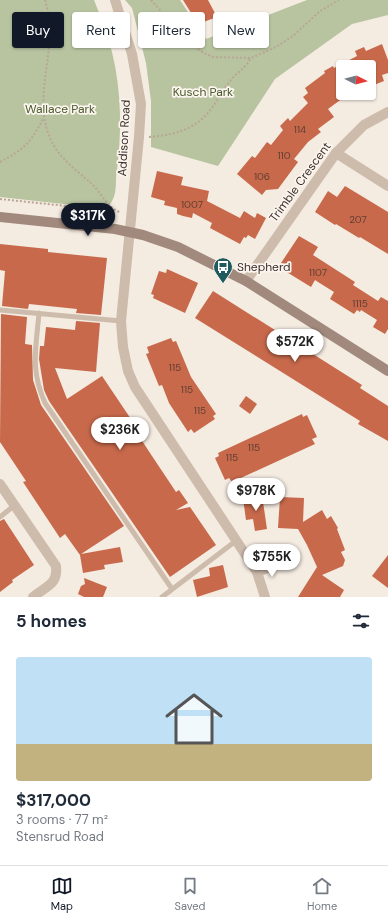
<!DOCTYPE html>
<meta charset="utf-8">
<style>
body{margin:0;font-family:"DM Sans",sans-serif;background:#f2f2f3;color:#1f2937;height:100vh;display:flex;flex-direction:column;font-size:15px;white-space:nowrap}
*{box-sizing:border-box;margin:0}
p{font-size:13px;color:#747a83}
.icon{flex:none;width:22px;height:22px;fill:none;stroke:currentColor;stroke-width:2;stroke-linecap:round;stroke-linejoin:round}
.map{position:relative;height:597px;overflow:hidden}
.drawer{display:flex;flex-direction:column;background:#fff;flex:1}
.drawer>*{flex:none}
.guide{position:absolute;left:12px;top:12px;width:364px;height:36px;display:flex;gap:8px}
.needle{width:26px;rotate:96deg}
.tools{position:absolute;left:336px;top:60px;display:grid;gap:8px}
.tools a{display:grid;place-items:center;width:40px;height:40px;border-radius:4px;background:#fff;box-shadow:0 1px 3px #0004;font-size:20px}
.price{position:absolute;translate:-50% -34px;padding:0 9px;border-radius:14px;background:#fff;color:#222;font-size:13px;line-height:26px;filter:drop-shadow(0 1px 2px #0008)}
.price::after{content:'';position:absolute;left:50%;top:24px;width:12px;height:9px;margin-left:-6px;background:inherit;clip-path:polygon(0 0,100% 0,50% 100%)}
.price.current{background:#111827;color:#fff}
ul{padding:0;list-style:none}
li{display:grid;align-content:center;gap:8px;height:212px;padding:0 16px}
li span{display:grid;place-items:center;height:124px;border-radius:4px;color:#555}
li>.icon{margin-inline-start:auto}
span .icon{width:72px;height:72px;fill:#fffc;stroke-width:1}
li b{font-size:17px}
h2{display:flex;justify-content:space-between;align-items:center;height:48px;padding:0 16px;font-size:17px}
.chip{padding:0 14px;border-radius:4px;background:#fff;box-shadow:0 1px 3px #0004;font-size:14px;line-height:36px}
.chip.current{background:#111827;color:#fff}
.tab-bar{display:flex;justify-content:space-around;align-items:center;height:56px;border-top:1px solid #e0e1e3;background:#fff;font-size:11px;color:#747a83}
.tab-bar a{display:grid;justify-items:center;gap:2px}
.tab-bar .current{color:#111827}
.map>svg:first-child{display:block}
</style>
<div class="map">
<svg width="388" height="597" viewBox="0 0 388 597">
<rect width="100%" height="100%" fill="#f4ebe1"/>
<!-- green -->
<g fill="#b8c4a0">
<path d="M 0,0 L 94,0 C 101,17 107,34 112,52 C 122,93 122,136 116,177 C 116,184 116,195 112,201 C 110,206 104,207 100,208 L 0,197 Z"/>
<path d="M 125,0 L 180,0 L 206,39 L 307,0 L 388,0 L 388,15 L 352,24 L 275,79 L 218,166 L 151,147 L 151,101 L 146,63 L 132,8 Z"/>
</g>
<!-- building -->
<g fill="#c8694b">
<path d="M 183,0 L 208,0 L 217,17 L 198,24 Z"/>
<path d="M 382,44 L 388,60 L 388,73 L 382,75 L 384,81 L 369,87 L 369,67 L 343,67 L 343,98 L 328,109 L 334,117 L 318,129 L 321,132 L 308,142 L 294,159 L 298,162 L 278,189 L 266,190 L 262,195 L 237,174 L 252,156 L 255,158 L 267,142 L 271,145 L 283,130 L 280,126 L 288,118 L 290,121 L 308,103 L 303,97 L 308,93 L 305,88 L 325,73 L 324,71 L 333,66 L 334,68 L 357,56 L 355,51 L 364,47 L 366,51 Z"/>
<path d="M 157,171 L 183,177 L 181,185 L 209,191 L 207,201 L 240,218 L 244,211 L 255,218 L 257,213 L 266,218 L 255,239 L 248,235 L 246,238 L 244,237 L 240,244 L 210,228 L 212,223 L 193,213 L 192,218 L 183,216 L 177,214 L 177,208 L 164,205 L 165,201 L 151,197 Z"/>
<path d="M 345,186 L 388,212 L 388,254 L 360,237 L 359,238 L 336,224 L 335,225 L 315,212 L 328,191 L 337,197 Z"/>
<path d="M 299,236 L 318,247 L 313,255 L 355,282 L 353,285 L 378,301 L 381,297 L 388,301 L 388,329 L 385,334 L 373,327 L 377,320 L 361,310 L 360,312 L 357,310 L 354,314 L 330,299 L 334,292 L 318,282 L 315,280 L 311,287 L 285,271 L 287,267 L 281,263 Z"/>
<path d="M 0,244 L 48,249 L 48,252 L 107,258 L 101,315 L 76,313 L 77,309 L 29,304 L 28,309 L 2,306 L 5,271 L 0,270 Z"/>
<path d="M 167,269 L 198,283 L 185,313 L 153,298 L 154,295 L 151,294 L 159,271 L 166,273 Z"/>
<path d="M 213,291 L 362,385 L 360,388 L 388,406 L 388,441 L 358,424 L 360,421 L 195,318 Z"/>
<path d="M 1,314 L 27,317 L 25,344 L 32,345 L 33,380 L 41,405 L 124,526 L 81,554 L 120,547 L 123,562 L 104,565 L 105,569 L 83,573 L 80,555 L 65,534 L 60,538 L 23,482 L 26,481 L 0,442 Z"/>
<path d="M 76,321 L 100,323 L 96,372 L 55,368 L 67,399 L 102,376 L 139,431 L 137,433 L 150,453 L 176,492 L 179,490 L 188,503 L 176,510 L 190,507 L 216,545 L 170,577 L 49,401 L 44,390 L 39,359 L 40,346 L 44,346 L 46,327 L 75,330 Z"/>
<path d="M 171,338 L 173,342 L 176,341 L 191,377 L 216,414 L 213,416 L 215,419 L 194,433 L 191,429 L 188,432 L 169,403 L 162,385 L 159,386 L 146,354 L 149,353 L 147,347 Z"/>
<path d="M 246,396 L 257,404 L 250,414 L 239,406 Z"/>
<path d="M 302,414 L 303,417 L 307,415 L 317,437 L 312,439 L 315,444 L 232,482 L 229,478 L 225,480 L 215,458 L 219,456 L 218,453 Z"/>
<path d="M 262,495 L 267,529 L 255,531 L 253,519 L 246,520 L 243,498 Z"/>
<path d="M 280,497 L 304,498 L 303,522 L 322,510 L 327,519 L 331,516 L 338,528 L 337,529 L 345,550 L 341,552 L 345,560 L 343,566 L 322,575 L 344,590 L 340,597 L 298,597 L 317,567 L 307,545 L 298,529 L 278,528 Z"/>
<path d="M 4,519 L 34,565 L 12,580 L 13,582 L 0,592 L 0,521 Z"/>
<path d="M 388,555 L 388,588 L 372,576 Z"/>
<path d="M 223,565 L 228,587 L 197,597 L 193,580 L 210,576 L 209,568 Z"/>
<path d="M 84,578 L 107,587 L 103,597 L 84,597 L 78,594 L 81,586 L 85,584 Z"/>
</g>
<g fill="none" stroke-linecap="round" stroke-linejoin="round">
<!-- path -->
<g stroke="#b9a596" stroke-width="2" stroke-dasharray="2 2" stroke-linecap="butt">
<path d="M 45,0 C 48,11 51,24 50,36 C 48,74 33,114 56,149 C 65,162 79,173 91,183 C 101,192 108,209 120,212"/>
<path d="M 151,0 L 193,46 L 204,53 L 213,57 L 251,58 L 276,47 L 293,36 L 320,11 L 339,0"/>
<path d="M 149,137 C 173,135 196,130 211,109 C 218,100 223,90 230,81 C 236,73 246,68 250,59"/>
<path d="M 0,162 C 24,149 30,144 43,119"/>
<path d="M 0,199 L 114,211"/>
</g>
<!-- lane -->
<g stroke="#cdbbac" stroke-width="5">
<path d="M 0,310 L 121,321"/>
<path d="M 39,313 C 36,349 30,369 45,403 L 172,589"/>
<path d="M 0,517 L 15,505"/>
<path d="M 162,597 L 237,540"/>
</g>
<!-- street -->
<g stroke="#cdbbac" stroke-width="10">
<path d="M 115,0 L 132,54 L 141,104 L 139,137 L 121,321 L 123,347 L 128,371 L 135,387 L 257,572 L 265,597"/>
<path d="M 336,153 L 388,186"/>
<path d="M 246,281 L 336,153 L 364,125 L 388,112"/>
<path d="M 0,484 L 56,566 C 58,585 46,586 33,597"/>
<path d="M 257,572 L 278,564"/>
</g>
<!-- secondary -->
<path stroke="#a18a7d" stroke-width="10" d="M 0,217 L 115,229 L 143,235 L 178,247 L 246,281 L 388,371"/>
</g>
<!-- icons -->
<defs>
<symbol id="bus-pin" viewBox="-11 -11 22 30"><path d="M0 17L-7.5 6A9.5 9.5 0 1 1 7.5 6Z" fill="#1f5a5e" stroke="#fbf5ee"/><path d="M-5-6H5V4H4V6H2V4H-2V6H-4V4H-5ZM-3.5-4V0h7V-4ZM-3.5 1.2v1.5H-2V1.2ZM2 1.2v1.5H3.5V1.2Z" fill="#fff"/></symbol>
</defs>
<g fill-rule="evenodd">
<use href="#bus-pin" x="212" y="256" width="22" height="30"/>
</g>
<g text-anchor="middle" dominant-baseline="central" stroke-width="3.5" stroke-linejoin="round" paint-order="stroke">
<!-- number labels -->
<g font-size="10" fill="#5e3e33">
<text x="300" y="129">114</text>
<text x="284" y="155">110</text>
<text x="262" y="176">106</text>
<text x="192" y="204">1007</text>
<text x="358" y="219">207</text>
<text x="318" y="272">1107</text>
<text x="360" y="303">1115</text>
<text x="175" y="367">115</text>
<text x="187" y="389">115</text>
<text x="200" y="410">115</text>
<text x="254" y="447">115</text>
<text x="232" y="457">115</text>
</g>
<!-- park labels -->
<g font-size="12" fill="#4a5a2e" stroke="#fbf5ee">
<text x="203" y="92">Kusch Park</text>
<text x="60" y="109">Wallace Park</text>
</g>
<!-- street labels -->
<g font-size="12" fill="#3b302b" stroke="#fbf5ee">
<text transform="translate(124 138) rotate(-87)">Addison Road</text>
<text transform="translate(300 182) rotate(-54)">Trimble Crescent</text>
</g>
<!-- poi labels -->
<g font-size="12" fill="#3b302b" stroke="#fbf5ee" text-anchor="start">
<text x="237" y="267">Shepherd</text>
</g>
</g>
</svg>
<div class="tools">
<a><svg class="needle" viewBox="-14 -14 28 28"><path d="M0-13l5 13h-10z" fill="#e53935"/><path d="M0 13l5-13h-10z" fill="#747a83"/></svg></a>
</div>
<b class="price current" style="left:88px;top:237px">$317K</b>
<b class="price" style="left:295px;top:363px">$572K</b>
<b class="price" style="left:120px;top:451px">$236K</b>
<b class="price" style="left:256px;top:512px">$978K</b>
<b class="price" style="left:272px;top:578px">$755K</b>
<div class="guide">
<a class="chip current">Buy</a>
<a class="chip">Rent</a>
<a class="chip">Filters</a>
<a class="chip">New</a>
</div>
</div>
<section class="drawer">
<h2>5 homes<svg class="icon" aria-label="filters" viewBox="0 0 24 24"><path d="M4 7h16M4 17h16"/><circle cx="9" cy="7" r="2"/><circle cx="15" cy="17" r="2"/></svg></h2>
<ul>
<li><span style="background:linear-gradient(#bfe0f5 70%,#c2b280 0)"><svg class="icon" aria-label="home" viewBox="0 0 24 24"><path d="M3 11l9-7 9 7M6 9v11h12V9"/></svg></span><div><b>$317,000</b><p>3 rooms · 77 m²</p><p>Stensrud Road</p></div></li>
</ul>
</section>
<nav class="tab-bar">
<a class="current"><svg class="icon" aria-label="map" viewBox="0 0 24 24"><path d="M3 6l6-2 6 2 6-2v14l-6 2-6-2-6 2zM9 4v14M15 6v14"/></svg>Map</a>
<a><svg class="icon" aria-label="saved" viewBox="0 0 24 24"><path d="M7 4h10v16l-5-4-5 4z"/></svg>Saved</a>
<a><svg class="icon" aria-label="home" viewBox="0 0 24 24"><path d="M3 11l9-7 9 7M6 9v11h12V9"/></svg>Home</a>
</nav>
